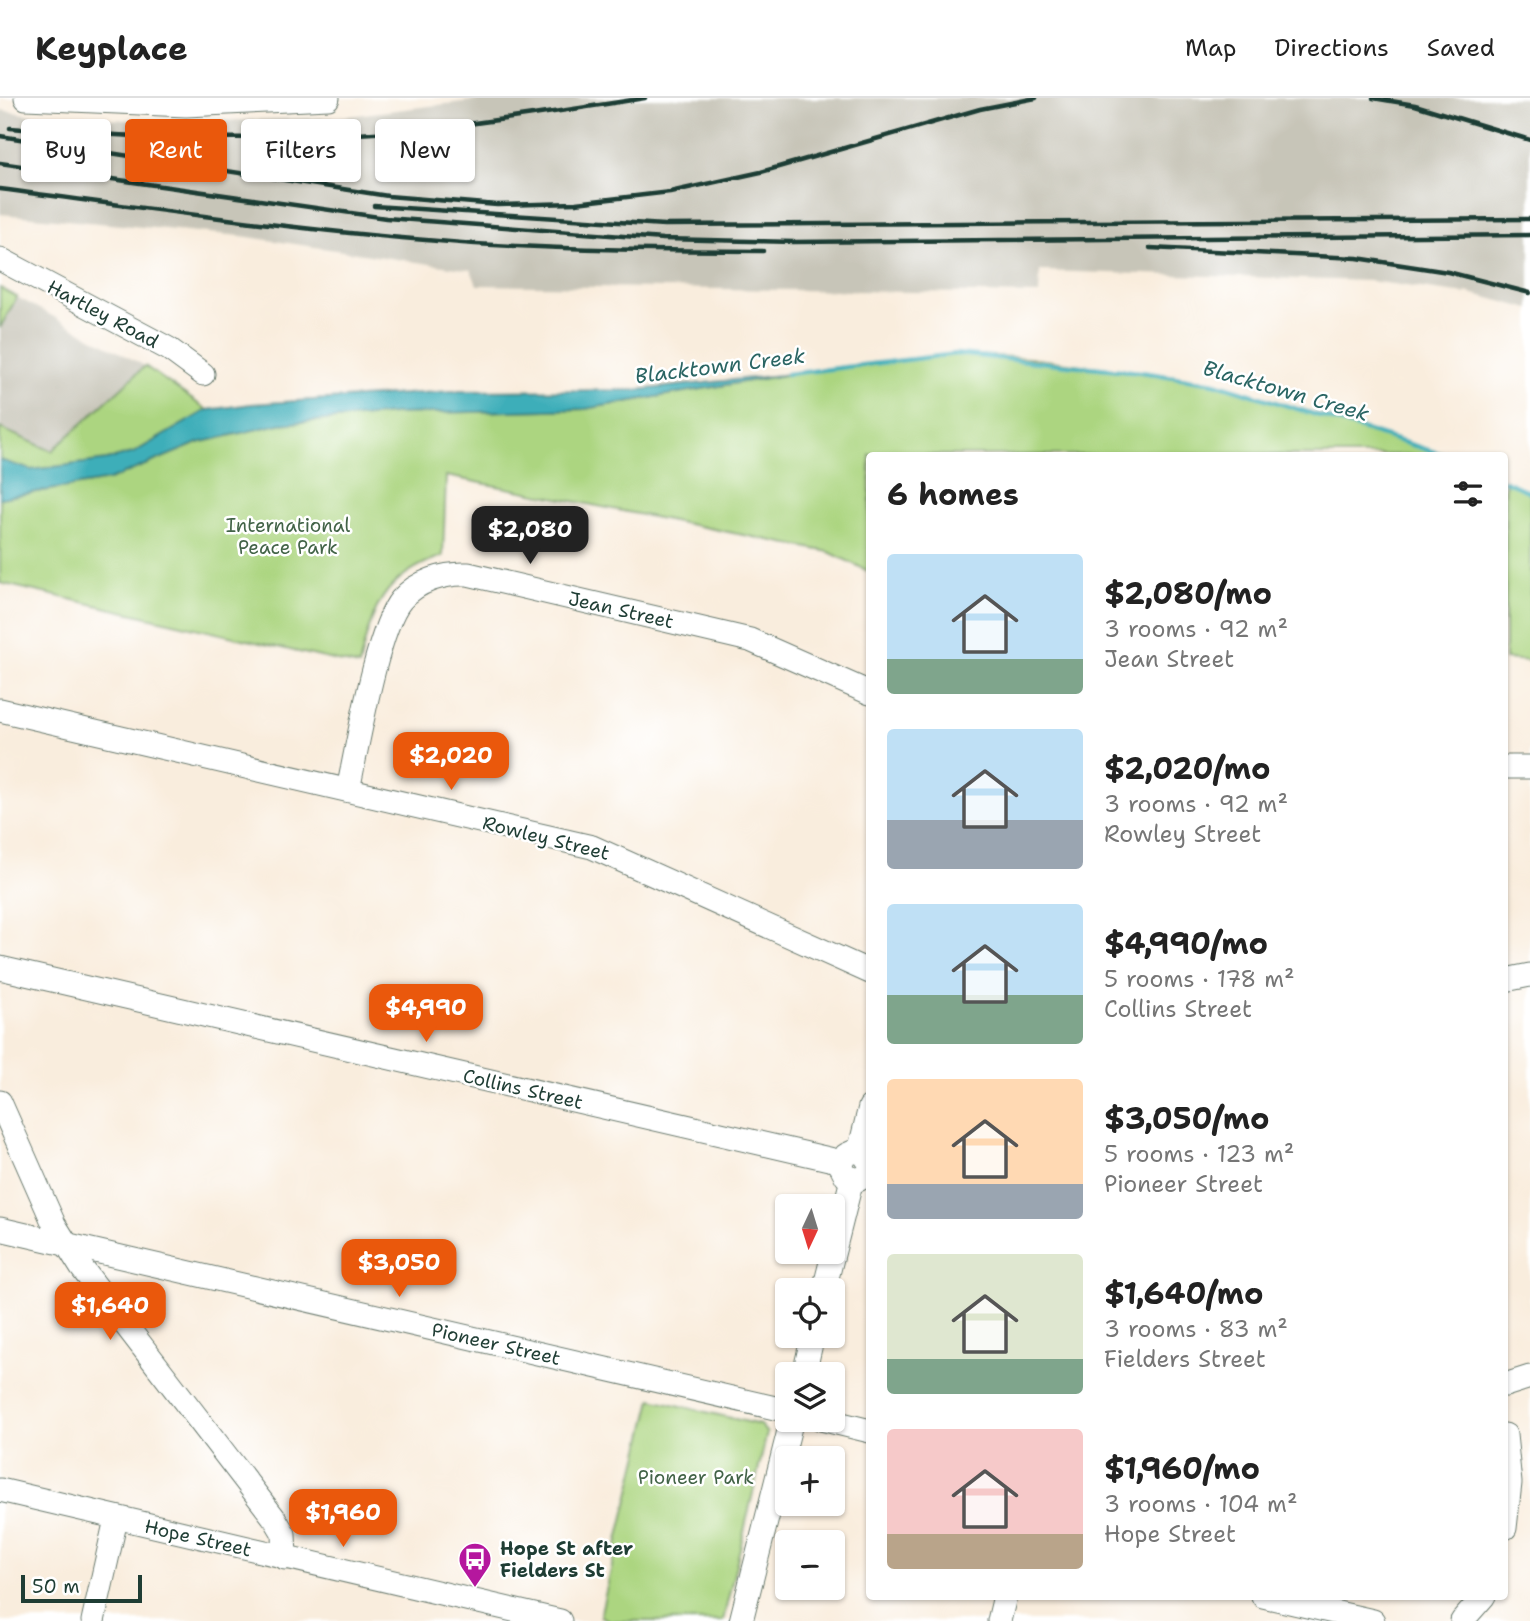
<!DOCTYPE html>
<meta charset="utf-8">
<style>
body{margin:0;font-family:"Shantell Sans",sans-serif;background:#f6f6f6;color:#222;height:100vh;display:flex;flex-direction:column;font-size:26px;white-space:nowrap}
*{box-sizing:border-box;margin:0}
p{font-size:23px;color:#767676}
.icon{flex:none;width:38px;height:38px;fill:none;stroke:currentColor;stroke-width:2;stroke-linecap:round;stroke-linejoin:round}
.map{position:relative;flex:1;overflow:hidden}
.panel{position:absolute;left:866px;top:354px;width:642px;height:1148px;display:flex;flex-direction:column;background:#fff;border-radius:7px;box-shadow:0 2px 5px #0004}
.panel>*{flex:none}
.banner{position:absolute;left:21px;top:21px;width:665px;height:63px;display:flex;gap:14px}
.needle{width:46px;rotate:184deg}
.buttons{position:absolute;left:775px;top:1096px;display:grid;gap:14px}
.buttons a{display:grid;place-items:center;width:70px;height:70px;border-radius:7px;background:#fff;box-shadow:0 2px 5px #0004;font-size:35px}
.scale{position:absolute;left:21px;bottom:18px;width:121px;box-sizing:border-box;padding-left:7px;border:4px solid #1f3d34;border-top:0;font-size:19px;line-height:24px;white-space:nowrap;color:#1f3d34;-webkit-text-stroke:5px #fff;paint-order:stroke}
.price{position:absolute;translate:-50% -60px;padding:0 16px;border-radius:14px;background:#ea580c;color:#fff;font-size:23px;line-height:46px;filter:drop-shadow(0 2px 4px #0008)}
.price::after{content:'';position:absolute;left:50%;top:42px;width:21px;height:16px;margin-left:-10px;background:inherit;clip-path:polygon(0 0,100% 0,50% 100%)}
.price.on{background:#222;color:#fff}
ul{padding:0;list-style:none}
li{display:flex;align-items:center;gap:21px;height:175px;padding:0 21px}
li span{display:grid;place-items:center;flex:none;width:196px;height:140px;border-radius:7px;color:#555}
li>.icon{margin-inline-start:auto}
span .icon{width:84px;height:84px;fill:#fffc;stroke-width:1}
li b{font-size:30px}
h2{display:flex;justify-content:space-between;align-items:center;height:84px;padding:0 21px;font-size:30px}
.pill{padding:0 24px;border-radius:7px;background:#fff;box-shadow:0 2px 5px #0004;font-size:24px;line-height:63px}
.pill.on{background:#ea580c;color:#fff}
header{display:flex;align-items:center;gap:42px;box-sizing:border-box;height:98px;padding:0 35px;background:#fff;border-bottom:2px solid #e0e0e0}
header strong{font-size:33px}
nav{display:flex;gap:38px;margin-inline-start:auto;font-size:24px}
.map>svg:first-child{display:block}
</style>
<header>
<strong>Keyplace</strong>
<nav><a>Map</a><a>Directions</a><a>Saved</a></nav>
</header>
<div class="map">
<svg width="1530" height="1523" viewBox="0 0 1530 1523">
<rect width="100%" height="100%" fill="#fff"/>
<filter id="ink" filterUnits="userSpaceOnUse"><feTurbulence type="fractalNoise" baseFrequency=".0143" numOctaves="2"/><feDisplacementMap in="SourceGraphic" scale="14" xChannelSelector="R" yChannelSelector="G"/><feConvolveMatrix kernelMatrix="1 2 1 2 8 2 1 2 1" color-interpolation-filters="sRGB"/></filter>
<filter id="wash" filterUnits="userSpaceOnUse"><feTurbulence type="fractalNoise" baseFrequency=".00686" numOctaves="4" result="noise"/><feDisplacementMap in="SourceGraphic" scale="28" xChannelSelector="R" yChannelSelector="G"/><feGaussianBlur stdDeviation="1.57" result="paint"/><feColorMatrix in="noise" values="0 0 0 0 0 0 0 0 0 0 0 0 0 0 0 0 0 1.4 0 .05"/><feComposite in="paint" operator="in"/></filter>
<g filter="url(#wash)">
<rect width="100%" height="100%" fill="#f9eddd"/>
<!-- industrial -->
<g fill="#c7c5b8">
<path d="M 495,0 L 1530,0 L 1530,211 L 1466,194 L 1465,196 L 1370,183 L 1040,173 L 1039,196 L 477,187 L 471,172 L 241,138 L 0,116 L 0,12 L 73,24 L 78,20 L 184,24 L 340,19 Z"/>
<path d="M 17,199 L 145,268 L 52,353 L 0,330 L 0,230 Z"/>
</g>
<!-- green -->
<g fill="#acd580" stroke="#66895a" stroke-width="2">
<path d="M 0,190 L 17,199 L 0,230 Z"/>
<path d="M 956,256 L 1030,260 L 1215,285 L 1444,357 L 870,357 L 870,474 L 829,454 L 446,378 L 443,458 C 382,478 372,511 359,568 L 0,485 L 0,400 L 109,382 L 198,345 L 279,326 L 393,316 L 585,311 L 790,276 Z"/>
<path d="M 145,268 L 207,312 L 133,355 L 107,362 L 31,372 L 0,362 L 0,330 L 52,353 Z"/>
<path d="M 1505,383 L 1530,394 L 1530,563 L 1505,561 Z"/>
<path d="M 652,1301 L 760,1327 L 767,1335 L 723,1523 L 610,1523 L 600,1518 Z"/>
</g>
<!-- water -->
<path fill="#3eaeb9" stroke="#2e7676" stroke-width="2" d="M 790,276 L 585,311 L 393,316 L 279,326 L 198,345 L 109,382 L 0,400 L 0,362 L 31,372 L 107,362 L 133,355 L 207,312 L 251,306 L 452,293 L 636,292 Z"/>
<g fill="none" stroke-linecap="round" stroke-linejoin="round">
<!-- stream -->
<g stroke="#3eaeb9" stroke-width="4.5">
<path d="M 787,276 L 956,256 L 1141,274 L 1215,285 L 1444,357"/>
<path d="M 1505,383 L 1530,394"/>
</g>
</g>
</g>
<g filter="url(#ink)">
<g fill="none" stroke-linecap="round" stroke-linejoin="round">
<defs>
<g id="minor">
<path d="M 26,0 L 186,7 L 328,0"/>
<path d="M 0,161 L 169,251 L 203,276"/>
<path d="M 0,612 L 592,749 L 870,874"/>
<path d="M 1505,669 L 1530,669"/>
<path d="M 348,692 C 357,651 377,530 401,502 C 417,483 444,475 468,476 L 750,542 L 870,595"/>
<path d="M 0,870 L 842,1064"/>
<path d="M 1505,882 L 1530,877"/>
<path d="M 0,1004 L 54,1126 L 81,1169 L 275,1421 L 284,1436 L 285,1460"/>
<path d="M 859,1054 L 870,1009"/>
<path d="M 870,1066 L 864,1056 L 855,1053 L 846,1057 L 841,1068 L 846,1078 L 858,1082 L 867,1077 L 870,1071"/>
<path d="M 0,1131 L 788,1313"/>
<path d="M 824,1192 L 852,1081"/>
<path d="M 804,1276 L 813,1237"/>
<path d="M 1505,1287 L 1530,1279"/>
<path d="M 821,1321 L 870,1333"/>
<path d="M 1505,1337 L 1510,1385 L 1505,1430"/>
<path d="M 0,1392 L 560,1523"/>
<path d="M 1263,1498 L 1373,1523"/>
<path d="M 93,1523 L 116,1421"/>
<path d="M 741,1523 L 792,1321"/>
<path d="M 999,1523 L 1005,1498"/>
<path d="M 1462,1523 L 1484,1498"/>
</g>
</defs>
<!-- minor casing -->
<use href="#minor" stroke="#6b7b6f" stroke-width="25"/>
<!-- minor -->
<use href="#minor" stroke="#fff" stroke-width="23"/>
<!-- rail -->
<g stroke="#1f3d34" stroke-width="4.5">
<path d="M 1373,0 L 1415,7 L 1530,42"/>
<path d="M 10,30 C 150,42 295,44 435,30 C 505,22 575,11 645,0"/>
<path d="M 0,38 L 388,98 L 497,107 L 576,105 L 670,94 L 761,74 L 980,11 L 1036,0"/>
<path d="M 0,65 L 386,120 L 663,141 L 793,144 L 1530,137"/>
<path d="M 0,91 C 154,111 307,134 462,145 C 562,152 663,153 763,153"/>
<path d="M 374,108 L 664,127 L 1530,121"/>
<path d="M 1150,150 L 1357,160 L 1448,174 L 1530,195"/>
</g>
</g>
</g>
<!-- icons -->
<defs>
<symbol id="bus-pin" viewBox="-11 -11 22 30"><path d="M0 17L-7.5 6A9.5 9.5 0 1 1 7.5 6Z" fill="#b5179e" stroke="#fff"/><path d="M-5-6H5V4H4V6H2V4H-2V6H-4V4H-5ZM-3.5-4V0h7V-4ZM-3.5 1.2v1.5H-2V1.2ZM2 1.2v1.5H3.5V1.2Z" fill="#fff"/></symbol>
</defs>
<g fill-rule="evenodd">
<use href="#bus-pin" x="456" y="1442" width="38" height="52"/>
</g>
<g text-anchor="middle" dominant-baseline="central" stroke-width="5" stroke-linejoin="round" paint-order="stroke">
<!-- street labels -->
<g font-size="19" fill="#1f3d34" stroke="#fff">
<text transform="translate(103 216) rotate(28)">Hartley Road</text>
<text transform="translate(621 512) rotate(13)">Jean Street</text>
<text transform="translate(546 740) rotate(14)">Rowley Street</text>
<text transform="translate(523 991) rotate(13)">Collins Street</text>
<text transform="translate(496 1246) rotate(13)">Pioneer Street</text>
<text transform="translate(198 1440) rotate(13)">Hope Street</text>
</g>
<!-- park labels -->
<g font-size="19" fill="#426347" stroke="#fff">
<text x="288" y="427">International<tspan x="288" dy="22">Peace Park</tspan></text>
<text x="696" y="1379">Pioneer Park</text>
</g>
<!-- poi labels -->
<g font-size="19" font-weight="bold" fill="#1f3d34" stroke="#fff" text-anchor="start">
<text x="500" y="1450">Hope St after<tspan x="500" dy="22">Fielders St</tspan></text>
</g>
<!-- water labels -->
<g font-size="21" font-style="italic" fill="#2a6563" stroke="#fff">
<text transform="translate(720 268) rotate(-7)">Blacktown Creek</text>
<text transform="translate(1286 293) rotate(16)">Blacktown Creek</text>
</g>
</g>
</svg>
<div class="buttons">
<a><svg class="needle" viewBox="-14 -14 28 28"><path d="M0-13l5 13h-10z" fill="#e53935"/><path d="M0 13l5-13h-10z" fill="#767676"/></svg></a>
<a><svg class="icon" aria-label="locate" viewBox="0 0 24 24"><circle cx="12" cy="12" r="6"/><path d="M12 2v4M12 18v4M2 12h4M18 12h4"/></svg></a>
<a><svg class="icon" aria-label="layers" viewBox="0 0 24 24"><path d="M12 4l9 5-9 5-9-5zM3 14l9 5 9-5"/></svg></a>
<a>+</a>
<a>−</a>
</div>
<div class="scale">50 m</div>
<b class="price on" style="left:530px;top:468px">$2,080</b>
<b class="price" style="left:451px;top:694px">$2,020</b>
<b class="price" style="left:426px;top:946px">$4,990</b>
<b class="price" style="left:399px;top:1201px">$3,050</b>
<b class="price" style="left:110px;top:1244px">$1,640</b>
<b class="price" style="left:343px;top:1451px">$1,960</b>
<div class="banner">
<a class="pill">Buy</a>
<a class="pill on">Rent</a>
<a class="pill">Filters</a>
<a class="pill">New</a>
</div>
<section class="panel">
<h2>6 homes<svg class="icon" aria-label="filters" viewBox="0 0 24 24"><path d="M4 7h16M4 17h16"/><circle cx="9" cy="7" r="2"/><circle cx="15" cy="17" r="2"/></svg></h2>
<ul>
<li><span style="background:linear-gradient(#bfe0f5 75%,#7fa58c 0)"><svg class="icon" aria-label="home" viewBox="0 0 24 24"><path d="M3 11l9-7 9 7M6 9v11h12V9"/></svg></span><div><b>$2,080/mo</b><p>3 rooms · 92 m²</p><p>Jean Street</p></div></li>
<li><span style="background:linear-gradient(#bfe0f5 65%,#9aa5b1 0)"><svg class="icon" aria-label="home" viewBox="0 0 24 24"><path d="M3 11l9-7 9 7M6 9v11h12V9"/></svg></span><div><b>$2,020/mo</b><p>3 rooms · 92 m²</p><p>Rowley Street</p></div></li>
<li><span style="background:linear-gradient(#bfe0f5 65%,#7fa58c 0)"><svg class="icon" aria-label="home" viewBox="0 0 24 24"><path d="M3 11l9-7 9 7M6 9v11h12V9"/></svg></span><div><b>$4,990/mo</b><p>5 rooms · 178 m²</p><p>Collins Street</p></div></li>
<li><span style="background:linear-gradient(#ffd9b3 75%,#9aa5b1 0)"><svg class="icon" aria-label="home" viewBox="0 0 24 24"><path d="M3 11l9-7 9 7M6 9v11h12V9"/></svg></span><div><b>$3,050/mo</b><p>5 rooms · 123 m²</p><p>Pioneer Street</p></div></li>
<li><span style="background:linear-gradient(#dfe7d0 75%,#7fa58c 0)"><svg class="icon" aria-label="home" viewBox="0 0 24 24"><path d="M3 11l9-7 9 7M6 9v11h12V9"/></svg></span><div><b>$1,640/mo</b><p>3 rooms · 83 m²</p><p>Fielders Street</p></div></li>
<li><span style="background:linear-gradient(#f6c9c9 75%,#b9a48a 0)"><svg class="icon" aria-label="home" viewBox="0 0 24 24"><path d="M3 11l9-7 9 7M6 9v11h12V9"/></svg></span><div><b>$1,960/mo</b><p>3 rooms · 104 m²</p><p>Hope Street</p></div></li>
</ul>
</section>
</div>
